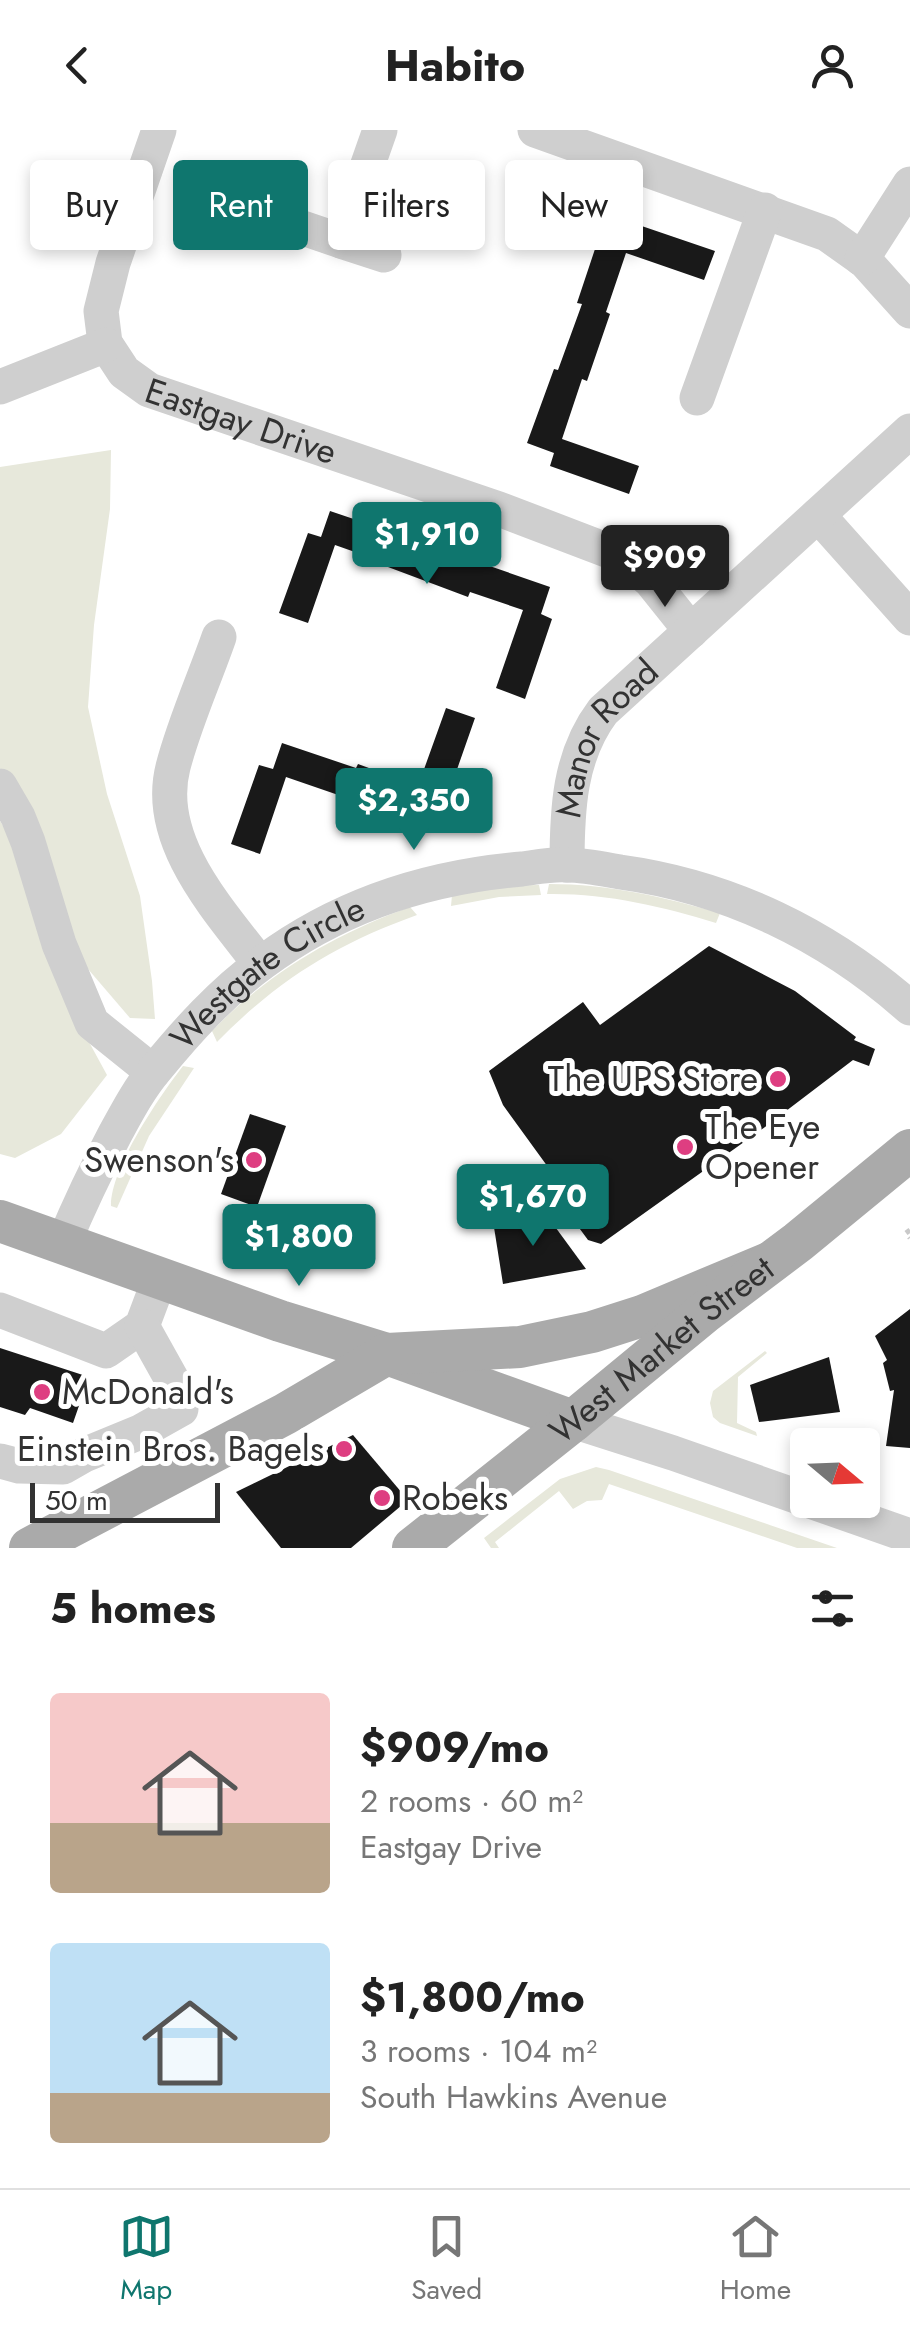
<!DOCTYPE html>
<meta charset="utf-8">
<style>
body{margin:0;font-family:Jost,sans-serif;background:#f6f6f6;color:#222;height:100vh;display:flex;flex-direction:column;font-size:38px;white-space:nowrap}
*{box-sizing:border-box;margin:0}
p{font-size:32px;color:#767676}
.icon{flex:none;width:55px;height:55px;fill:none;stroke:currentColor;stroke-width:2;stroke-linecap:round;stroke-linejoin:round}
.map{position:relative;height:1418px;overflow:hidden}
.panel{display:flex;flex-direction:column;background:#fff;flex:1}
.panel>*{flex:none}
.guide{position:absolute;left:30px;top:30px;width:850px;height:90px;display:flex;gap:20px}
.needle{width:65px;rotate:109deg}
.tools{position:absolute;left:790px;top:1298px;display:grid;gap:20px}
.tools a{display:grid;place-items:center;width:90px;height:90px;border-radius:10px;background:#fff;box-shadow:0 5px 15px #0003;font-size:50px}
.scale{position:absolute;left:30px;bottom:25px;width:190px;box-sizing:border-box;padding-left:10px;border:5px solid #323232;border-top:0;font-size:28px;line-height:35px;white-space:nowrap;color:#323232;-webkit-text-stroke:8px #fff;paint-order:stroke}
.price{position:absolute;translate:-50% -85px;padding:0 22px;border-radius:10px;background:#0f766e;color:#fff;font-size:32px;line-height:65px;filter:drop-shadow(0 2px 5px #0008)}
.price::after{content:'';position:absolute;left:50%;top:60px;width:30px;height:22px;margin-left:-15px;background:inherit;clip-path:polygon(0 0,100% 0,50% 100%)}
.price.selected{background:#222;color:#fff}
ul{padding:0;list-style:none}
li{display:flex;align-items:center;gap:30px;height:250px;padding:0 50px}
li span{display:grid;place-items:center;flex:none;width:280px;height:200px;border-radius:10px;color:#555}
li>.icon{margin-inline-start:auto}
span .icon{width:120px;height:120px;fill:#fffc;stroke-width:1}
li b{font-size:42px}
h2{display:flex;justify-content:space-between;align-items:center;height:120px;padding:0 50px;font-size:42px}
.chip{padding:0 35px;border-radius:10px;background:#fff;box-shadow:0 5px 15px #0003;font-size:35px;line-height:90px}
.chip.selected{background:#0f766e;color:#fff}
header{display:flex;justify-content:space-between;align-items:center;height:130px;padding:0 50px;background:#fff;font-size:45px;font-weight:700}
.tab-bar{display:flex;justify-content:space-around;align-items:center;height:140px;border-top:2px solid #e0e0e0;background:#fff;font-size:28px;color:#767676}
.tab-bar a{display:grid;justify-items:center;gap:5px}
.tab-bar .selected{color:#0f766e}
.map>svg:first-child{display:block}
</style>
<header><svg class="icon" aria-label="back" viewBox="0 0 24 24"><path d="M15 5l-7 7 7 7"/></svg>Habito<svg class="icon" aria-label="person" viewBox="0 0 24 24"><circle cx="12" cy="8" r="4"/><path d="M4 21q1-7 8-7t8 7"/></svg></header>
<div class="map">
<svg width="910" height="1418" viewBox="0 0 910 1418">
<rect width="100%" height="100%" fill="#fff"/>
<!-- green -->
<g fill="#e7e8db">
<path d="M 111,320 L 110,379 L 94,495 L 88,577 L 107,664 L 140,766 L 152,851 L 155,889 L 130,888 L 70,818 L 37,709 L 0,638 L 0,337 Z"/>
<path d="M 0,691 L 20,723 L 71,879 L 107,945 L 61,1004 L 15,1028 L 0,1024 Z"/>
<path d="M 549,754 C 609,754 663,767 720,783 L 716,793 C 661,776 605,763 547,764 Z"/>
<path d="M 539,755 L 541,765 L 499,767 L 451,776 L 452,765 L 500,756 Z"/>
<path d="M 410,777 L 417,785 C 336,814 278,850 217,912 L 212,901 C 268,843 335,804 410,777 Z"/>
<path d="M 183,936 L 194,938 L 149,1006 L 117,1078 L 111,1076 C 111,1037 159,967 183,936 Z"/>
<path d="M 765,1221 L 767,1223 L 738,1247 L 737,1293 L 756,1302 L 757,1306 L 720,1293 L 713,1287 L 710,1273 L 713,1261 Z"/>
<path d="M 596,1337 L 609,1340 L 837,1418 L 797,1418 L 609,1354 L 602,1370 L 587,1371 L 573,1379 L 559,1361 L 495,1412 L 499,1418 L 491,1418 L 484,1408 L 560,1349 Z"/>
</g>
<!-- building -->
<g fill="#191919">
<path d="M 627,91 L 715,121 L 704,150 L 626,123 L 606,182 L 610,184 L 587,251 L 582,249 L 562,309 L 639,336 L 629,364 L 550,336 L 554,323 L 527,313 L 554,239 L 558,240 L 582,174 L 577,173 L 602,98 L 622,105 Z"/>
<path d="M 330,381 L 401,405 L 399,410 L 476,437 L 478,432 L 550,457 L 541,484 L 552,489 L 525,569 L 496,558 L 523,480 L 470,462 L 468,467 L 388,437 L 389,434 L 335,415 L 308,493 L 279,483 L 308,403 L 321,407 Z"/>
<path d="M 446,578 L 475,588 L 447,668 L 433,663 L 423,689 L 350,663 L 347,668 L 286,647 L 260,724 L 231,714 L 259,635 L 273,639 L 282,613 L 356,638 L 358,634 L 418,656 Z"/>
<path d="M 709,816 L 795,861 L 856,907 L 854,910 L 875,919 L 869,936 L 853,930 L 765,997 L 601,1114 L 588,1110 L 544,1050 L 553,1044 L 503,975 L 489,941 L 583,872 L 600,895 Z"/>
<path d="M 250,984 L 286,996 L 257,1077 L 221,1064 Z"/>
<path d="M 545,1083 L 586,1139 L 503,1154 L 493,1091 Z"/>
<path d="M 910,1179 L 910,1318 L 886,1316 L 894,1260 L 890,1261 L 883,1233 L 887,1230 L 875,1206 Z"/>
<path d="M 0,1218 L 89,1247 L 73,1293 L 30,1278 L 25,1285 L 0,1277 Z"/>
<path d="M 829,1227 L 840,1282 L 759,1292 L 750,1255 Z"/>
<path d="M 353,1305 L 408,1370 L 351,1418 L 281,1418 L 236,1362 Z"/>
</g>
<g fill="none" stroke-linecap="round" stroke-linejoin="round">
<!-- path -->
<path stroke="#c9c9c9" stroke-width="5" stroke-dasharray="5 5" stroke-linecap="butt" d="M 910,1100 L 906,1103 L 910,1108"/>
<!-- minor -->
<g stroke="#cfcfcf" stroke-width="35">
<path id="s1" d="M 159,0 L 113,133 L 101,181 L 105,213 L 124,242 L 149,260 L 499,379 L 622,426 L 651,451 L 691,501"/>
<path d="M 380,0 L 341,111 L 384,125"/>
<path d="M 535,0 L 827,104 L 865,131 L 910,181"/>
<path d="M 297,96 L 341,111"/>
<path d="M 862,129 L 910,54"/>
<path d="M 0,257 L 106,215"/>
<path d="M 697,268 L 765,80"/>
<path d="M 818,385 L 910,488"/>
<path d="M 219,507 C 204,550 184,594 173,637 C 154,711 219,780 260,834"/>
<path d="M 0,656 L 18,687 L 28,712 L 59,814 L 92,893 L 153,942"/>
<path id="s2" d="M 567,735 C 567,680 569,626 603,581 L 910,301"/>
<path id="s3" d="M 63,1114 C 79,1076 96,1040 115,1004 C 127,982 139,959 155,940 C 187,901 221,863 262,833 C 338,776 427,747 522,739 C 537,737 552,734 567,735 C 584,735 603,739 620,742 C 729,757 828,805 910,878"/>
<path d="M 0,1180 L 106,1221 L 142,1196 L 160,1148"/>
<path d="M 573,1291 L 673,1323 L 910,1406"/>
<path d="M 0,1331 L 19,1336 L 63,1337 L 84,1325 L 140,1302 L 181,1279 L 171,1248 L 142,1196"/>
</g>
<!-- major -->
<g stroke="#aaa" stroke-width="42">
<path d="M 0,1091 L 280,1191 L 387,1224 L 573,1291"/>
<path d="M 30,1418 L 285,1284 L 387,1224 L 520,1217 L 592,1202 L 642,1186 L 771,1132"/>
<path id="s4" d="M 413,1418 L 573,1291 L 704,1183 L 798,1112 L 910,1020"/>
</g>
</g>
<!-- markers -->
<g fill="#de3e81" stroke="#fff" stroke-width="4">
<circle cx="778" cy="949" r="10"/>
<circle cx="685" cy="1017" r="10"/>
<circle cx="254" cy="1030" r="10"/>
<circle cx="42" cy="1262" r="10"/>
<circle cx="344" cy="1319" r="10"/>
<circle cx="382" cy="1368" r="10"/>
</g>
<g text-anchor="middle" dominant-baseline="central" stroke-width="10" stroke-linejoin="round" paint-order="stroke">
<!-- street labels -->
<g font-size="35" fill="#323232" stroke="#fff">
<text stroke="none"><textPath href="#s1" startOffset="385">Eastgay Drive</textPath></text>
<text stroke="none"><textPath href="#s2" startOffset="138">Manor Road</textPath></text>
<text stroke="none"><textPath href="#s3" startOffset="348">Westgate Circle</textPath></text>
<text stroke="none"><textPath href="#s4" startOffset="318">West Market Street</textPath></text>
</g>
<!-- poi labels -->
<g font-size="35" fill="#323232" stroke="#fff" text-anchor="end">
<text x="758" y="949">The UPS Store</text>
<text x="705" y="997" text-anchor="start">The Eye<tspan x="705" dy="40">Opener</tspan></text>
<text x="234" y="1030">Swenson's</text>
<text x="62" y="1262" text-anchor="start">McDonald's</text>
<text x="324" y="1319">Einstein Bros. Bagels</text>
<text x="402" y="1368" text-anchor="start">Robeks</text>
</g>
</g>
</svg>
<div class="tools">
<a><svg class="needle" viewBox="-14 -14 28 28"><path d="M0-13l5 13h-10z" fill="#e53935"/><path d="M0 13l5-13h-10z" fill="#767676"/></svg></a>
</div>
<div class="scale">50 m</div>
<b class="price" style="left:427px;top:457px">$1,910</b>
<b class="price selected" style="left:665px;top:480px">$909</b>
<b class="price" style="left:414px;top:723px">$2,350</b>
<b class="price" style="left:533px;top:1119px">$1,670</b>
<b class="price" style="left:299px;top:1159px">$1,800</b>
<div class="guide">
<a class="chip">Buy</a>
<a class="chip selected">Rent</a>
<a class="chip">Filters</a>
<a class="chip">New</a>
</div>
</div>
<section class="panel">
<h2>5 homes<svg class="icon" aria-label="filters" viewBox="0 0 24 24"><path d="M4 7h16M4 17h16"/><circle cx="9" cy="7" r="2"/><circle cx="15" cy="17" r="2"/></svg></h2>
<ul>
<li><span style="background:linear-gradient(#f6c9c9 65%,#b9a48a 0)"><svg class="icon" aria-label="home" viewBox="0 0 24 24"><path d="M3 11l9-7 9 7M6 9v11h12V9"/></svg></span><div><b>$909/mo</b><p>2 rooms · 60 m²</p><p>Eastgay Drive</p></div></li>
<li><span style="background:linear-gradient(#bfe0f5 75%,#b9a48a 0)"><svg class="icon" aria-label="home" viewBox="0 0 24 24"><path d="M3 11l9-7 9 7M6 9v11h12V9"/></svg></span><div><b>$1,800/mo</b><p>3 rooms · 104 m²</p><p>South Hawkins Avenue</p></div></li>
</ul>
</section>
<nav class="tab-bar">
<a class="selected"><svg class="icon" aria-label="map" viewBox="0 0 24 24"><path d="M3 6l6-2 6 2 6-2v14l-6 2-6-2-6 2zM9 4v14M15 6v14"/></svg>Map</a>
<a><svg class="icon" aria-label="saved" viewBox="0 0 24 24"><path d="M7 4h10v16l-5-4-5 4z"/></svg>Saved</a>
<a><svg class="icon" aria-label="home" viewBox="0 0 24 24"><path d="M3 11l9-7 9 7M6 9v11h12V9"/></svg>Home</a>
</nav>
